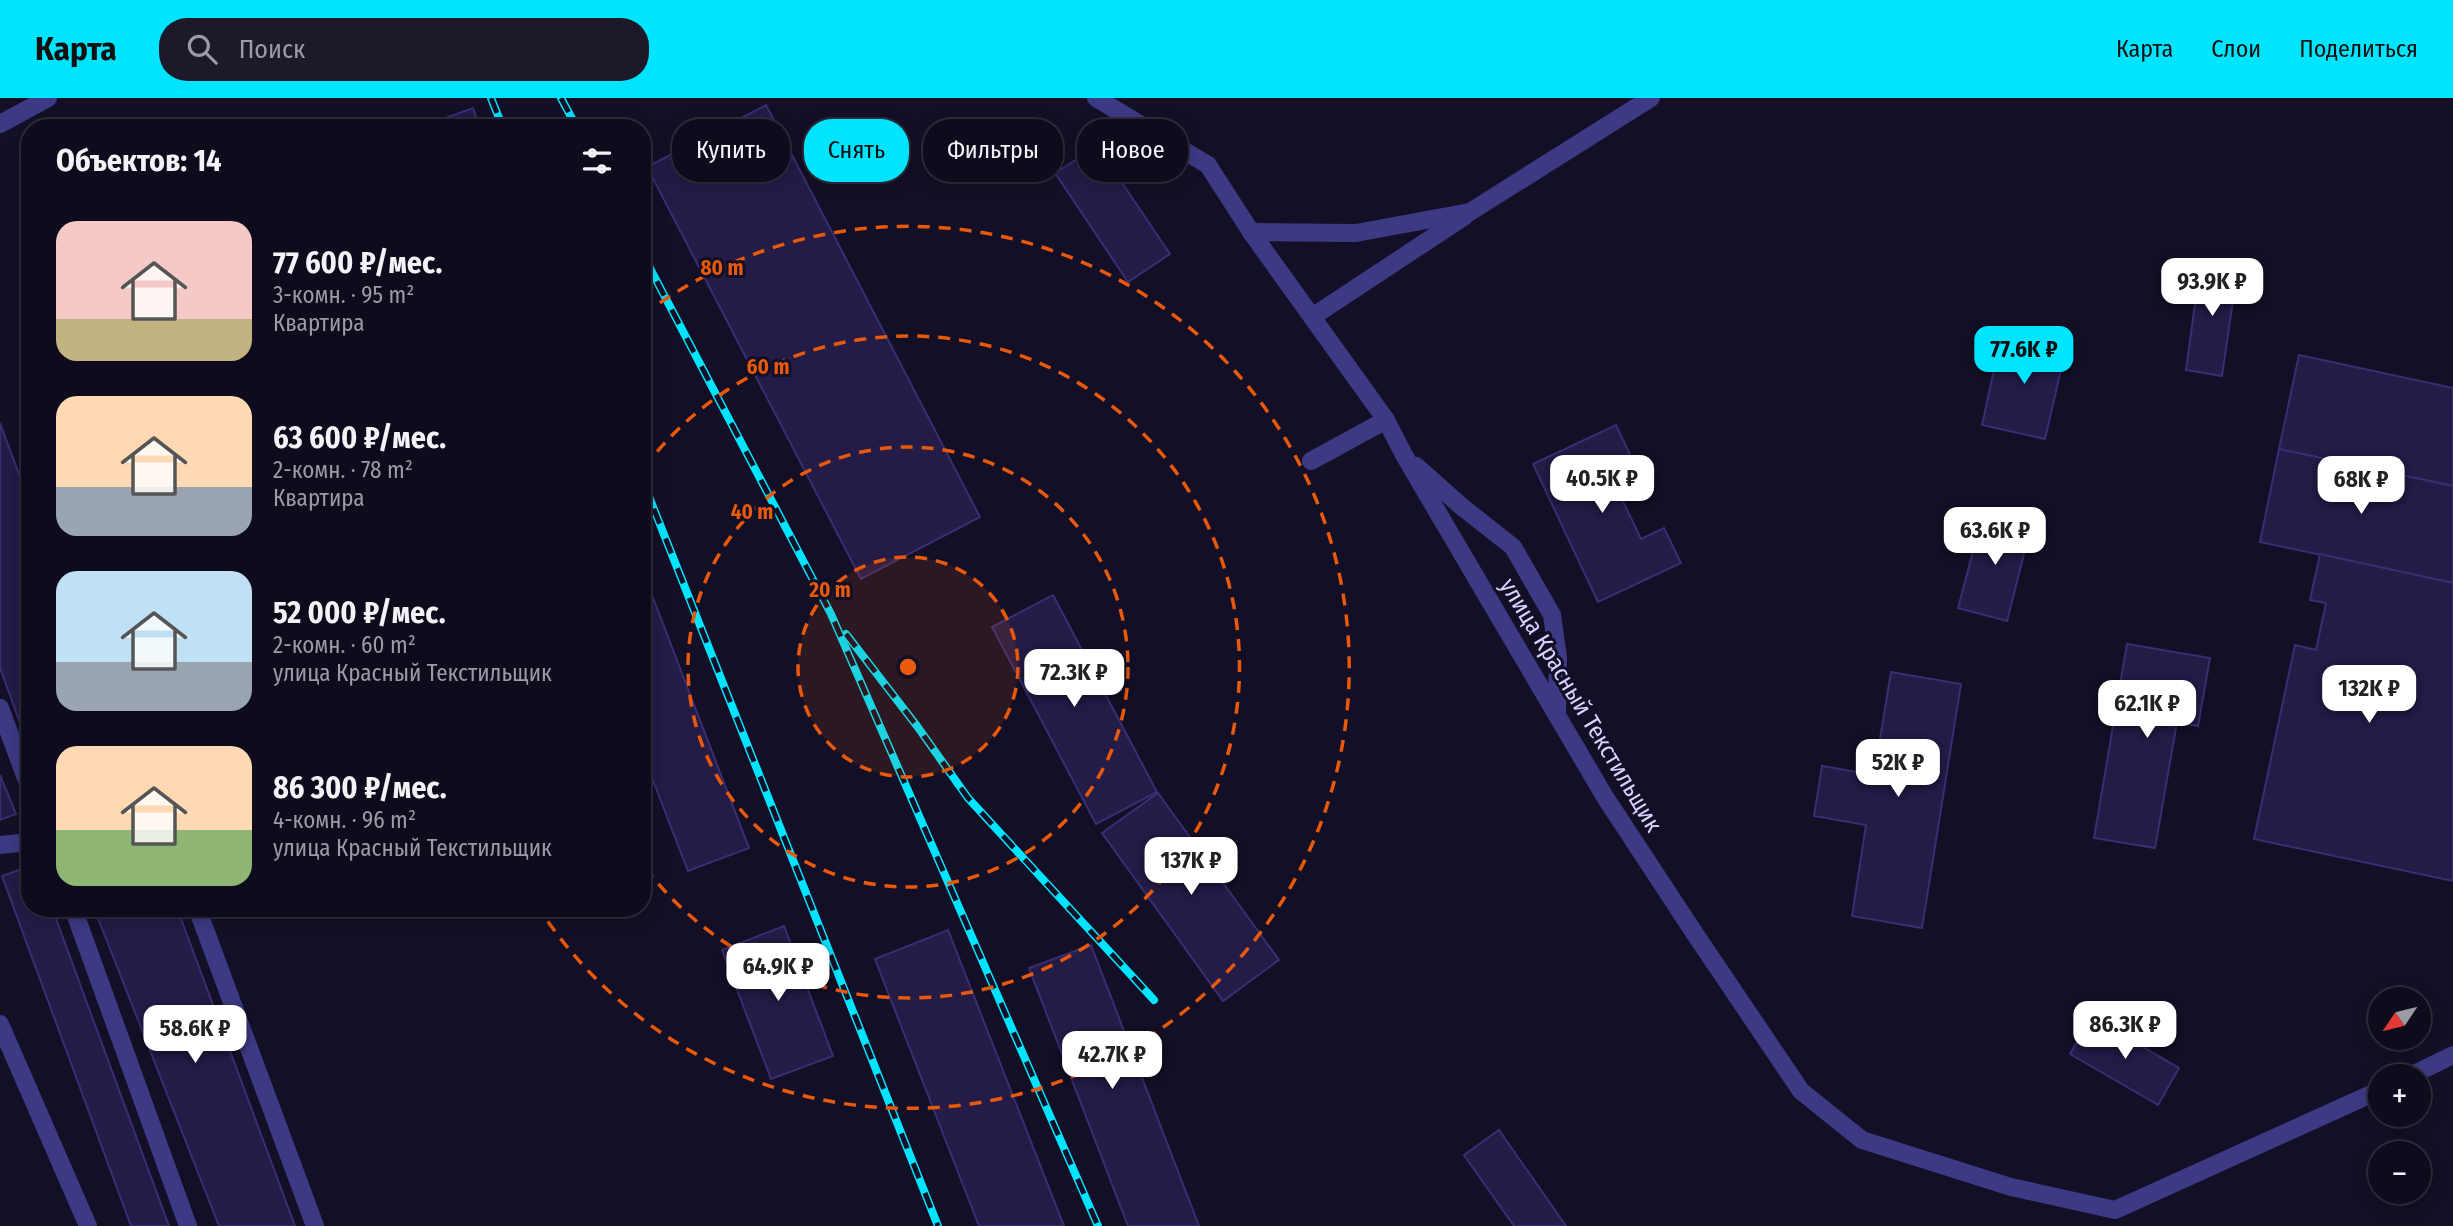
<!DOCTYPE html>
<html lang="ru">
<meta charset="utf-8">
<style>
body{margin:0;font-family:"Fira Sans Condensed",sans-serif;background:#1c1929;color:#f1f3f6;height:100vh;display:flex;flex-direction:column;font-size:26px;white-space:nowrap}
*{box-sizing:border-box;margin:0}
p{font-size:23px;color:#9b9ba3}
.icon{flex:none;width:38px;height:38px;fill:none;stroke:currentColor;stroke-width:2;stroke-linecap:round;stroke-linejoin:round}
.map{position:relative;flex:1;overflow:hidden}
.side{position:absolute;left:21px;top:21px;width:630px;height:798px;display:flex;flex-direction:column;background:#0e0b1c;border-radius:28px;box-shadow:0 4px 18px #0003,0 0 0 2px #2e2b3b}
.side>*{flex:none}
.hud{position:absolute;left:672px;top:21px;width:665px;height:63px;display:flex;gap:14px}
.needle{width:46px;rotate:235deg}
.fabs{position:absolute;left:2368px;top:889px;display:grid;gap:14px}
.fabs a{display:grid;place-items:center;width:63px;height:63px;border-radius:50%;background:#0e0b1c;box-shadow:0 4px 18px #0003,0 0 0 2px #2e2b3b;font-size:35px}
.price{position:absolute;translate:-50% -60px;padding:0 16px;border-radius:14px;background:#fff;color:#222;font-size:23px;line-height:46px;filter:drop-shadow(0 2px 4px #0008)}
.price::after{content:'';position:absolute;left:50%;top:42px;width:21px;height:16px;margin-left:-10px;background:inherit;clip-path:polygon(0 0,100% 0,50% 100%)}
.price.selected{background:#00e5ff;color:#111}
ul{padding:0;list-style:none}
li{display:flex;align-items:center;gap:21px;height:175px;padding:0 35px}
li span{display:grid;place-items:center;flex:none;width:196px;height:140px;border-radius:21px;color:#555}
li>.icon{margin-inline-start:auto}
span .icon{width:84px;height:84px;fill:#fffc;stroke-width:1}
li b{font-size:30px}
h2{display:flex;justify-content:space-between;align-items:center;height:84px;padding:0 35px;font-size:30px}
.pill{padding:0 24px;border-radius:28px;background:#0e0b1c;box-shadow:0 4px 18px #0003,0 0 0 2px #2e2b3b;font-size:24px;line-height:63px}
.pill.selected{background:#00e5ff;color:#111}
header{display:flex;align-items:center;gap:42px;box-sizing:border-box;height:98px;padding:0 35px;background:#00e5ff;color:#111}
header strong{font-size:33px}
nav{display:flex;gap:38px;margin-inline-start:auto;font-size:24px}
.search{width:490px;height:63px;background:#1c1929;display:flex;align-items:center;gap:18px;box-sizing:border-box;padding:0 24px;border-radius:28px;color:#9b9ba3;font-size:26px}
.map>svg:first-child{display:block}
</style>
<header>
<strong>Карта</strong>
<div class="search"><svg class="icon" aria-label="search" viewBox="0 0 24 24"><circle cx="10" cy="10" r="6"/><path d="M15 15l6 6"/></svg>Поиск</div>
<nav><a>Карта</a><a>Слои</a><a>Поделиться</a></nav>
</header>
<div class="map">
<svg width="2453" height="1128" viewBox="0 0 2453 1128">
<rect width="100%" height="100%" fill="#130f26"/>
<!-- building -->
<g fill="#241b47" stroke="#3b2d73" stroke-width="2">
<path d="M 766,7 L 980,419 L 861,481 L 647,69 Z"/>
<path d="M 473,10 L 480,30 L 424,30 L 423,28 Z"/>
<path d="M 1077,61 L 1092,83 L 1112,70 L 1170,156 L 1128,184 L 1055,75 Z"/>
<path d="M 2201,162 L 2238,168 L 2222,278 L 2186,272 Z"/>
<path d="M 2002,235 L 2066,250 L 2045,341 L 1982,327 Z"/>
<path d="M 2299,257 L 2453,290 L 2453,388 L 2279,351 Z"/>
<path d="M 0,325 L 30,406 L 30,652 L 0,570 Z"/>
<path d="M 1616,327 L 1634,365 L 1610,376 L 1641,441 L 1664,430 L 1681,465 L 1598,504 L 1533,366 Z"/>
<path d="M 2279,351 L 2453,388 L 2453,485 L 2260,444 Z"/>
<path d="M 1983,416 L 2031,428 L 2007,523 L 1958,510 Z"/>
<path d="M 2320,456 L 2453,485 L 2453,783 L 2254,741 L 2295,547 L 2316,552 L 2326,505 L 2310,502 Z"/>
<path d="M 642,471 L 749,750 L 688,773 L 642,654 Z"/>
<path d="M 1053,497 L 1157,694 L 1096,726 L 992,529 Z"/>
<path d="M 2127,546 L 2210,560 L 2198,628 L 2177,624 L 2155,750 L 2094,740 Z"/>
<path d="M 1891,574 L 1961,586 L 1922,830 L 1852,818 L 1866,727 L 1814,718 L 1822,668 L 1874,677 Z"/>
<path d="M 0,677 L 16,716 L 0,722 Z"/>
<path d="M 1158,695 L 1279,862 L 1223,903 L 1102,735 Z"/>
<path d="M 30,768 L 30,810 L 52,810 L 169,1128 L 131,1128 L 2,778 Z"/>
<path d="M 94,810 L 177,810 L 295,1128 L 219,1128 Z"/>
<path d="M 784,828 L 833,958 L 771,981 L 722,852 Z"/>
<path d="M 948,832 L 1064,1128 L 979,1128 L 875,861 Z"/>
<path d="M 1091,847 L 1199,1128 L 1128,1128 L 1029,870 Z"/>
<path d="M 2092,919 L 2179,970 L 2158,1007 L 2070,956 Z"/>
<path d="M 1499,1032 L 1566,1128 L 1514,1128 L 1464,1057 Z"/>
</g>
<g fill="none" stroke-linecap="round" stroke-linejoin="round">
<!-- minor -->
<g stroke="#3d3a85" stroke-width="18">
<path d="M 1096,0 L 1208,67 L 1251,134 L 1386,322 L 1404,357 L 1605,699 L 1695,836 L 1801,993 L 1862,1042 L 2011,1089 L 2115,1112 L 2380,992"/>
<path d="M 0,26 L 48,0"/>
<path d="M 1251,134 L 1356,135 L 1470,114 L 1651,0"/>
<path d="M 1312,219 L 1465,118"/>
<path d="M 1311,363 L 1386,322"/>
<path d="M 1416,368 L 1461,408 L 1513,449 L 1552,517 L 1558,559 L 1557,616"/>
<path d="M 0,610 L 30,691"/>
<path d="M 0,747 L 30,744"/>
<path d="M 73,810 L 188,1128"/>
<path d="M 197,810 L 315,1128"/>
<path d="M 0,926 L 88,1128"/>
<path d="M 2410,978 L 2453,957"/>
</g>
<defs>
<g id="rail">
<path d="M 491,0 L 503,30"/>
<path d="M 561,0 L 577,30"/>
<path d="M 642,155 L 831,516 L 1098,1128"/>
<path d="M 642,381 L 938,1128"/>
<path d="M 846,536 L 917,628 L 968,700 L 1154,902"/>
</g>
</defs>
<!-- rail casing -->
<use href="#rail" stroke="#00e5ff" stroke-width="8"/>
<!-- rail -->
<use href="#rail" stroke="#130f26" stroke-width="5" stroke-dasharray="16" stroke-linecap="butt"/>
</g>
<!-- distance rings -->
<circle cx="908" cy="569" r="110" fill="#e8590c" fill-opacity=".12"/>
<g fill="none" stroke="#e8590c" stroke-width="3.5" stroke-dasharray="12 9">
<circle cx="908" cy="569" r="110"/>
<circle cx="908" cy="569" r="220"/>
<path d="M644 370A331 331 0 1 1 644 768"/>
<path d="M643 217A441 441 0 1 1 540 812"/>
</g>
<g text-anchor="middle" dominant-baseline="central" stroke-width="6" stroke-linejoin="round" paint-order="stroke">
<!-- street labels -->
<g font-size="24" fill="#d9d4ff" stroke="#130f26">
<text transform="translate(1581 607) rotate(59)">улица Красный Текстильщик</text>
</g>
</g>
<circle cx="908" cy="569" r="10" fill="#e8590c" stroke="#130f26" stroke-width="3.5"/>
<g font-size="21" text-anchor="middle" font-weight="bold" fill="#e8590c" stroke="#130f26" stroke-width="6" stroke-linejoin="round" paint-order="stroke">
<text x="722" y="177">80 m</text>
<text x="768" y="276">60 m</text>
<text x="752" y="421">40 m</text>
<text x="830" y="499">20 m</text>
</g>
</svg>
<div class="fabs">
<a><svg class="needle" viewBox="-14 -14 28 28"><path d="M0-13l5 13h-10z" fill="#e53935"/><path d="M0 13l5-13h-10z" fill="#9b9ba3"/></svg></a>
<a>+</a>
<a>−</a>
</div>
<b class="price" style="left:2212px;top:220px">93.9K ₽</b>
<b class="price selected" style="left:2024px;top:288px">77.6K ₽</b>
<b class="price" style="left:1602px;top:417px">40.5K ₽</b>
<b class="price" style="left:2361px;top:418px">68K ₽</b>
<b class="price" style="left:1995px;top:469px">63.6K ₽</b>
<b class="price" style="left:1074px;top:611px">72.3K ₽</b>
<b class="price" style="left:2369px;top:627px">132K ₽</b>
<b class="price" style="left:2147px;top:642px">62.1K ₽</b>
<b class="price" style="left:1898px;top:701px">52K ₽</b>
<b class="price" style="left:1191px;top:799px">137K ₽</b>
<b class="price" style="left:778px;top:905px">64.9K ₽</b>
<b class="price" style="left:2125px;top:963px">86.3K ₽</b>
<b class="price" style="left:195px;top:967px">58.6K ₽</b>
<b class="price" style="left:1112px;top:993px">42.7K ₽</b>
<div class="hud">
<a class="pill">Купить</a>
<a class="pill selected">Снять</a>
<a class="pill">Фильтры</a>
<a class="pill">Новое</a>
</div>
<section class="side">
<h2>Объектов: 14<svg class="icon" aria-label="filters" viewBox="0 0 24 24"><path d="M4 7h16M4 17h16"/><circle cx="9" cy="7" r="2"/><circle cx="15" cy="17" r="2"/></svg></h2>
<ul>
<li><span style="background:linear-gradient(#f6c9c9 70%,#c2b280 0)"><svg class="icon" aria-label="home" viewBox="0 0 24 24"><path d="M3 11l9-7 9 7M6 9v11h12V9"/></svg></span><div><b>77 600 ₽/мес.</b><p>3-комн. · 95 m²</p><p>Квартира</p></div></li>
<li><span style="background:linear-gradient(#ffd9b3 65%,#9aa5b1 0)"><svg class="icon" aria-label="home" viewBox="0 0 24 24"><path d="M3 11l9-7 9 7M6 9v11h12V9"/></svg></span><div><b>63 600 ₽/мес.</b><p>2-комн. · 78 m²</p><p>Квартира</p></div></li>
<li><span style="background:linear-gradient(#bfe0f5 65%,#9aa5b1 0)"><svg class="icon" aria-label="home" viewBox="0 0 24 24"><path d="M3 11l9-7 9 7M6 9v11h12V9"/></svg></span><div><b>52 000 ₽/мес.</b><p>2-комн. · 60 m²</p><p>улица Красный Текстильщик</p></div></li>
<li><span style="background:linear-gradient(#ffd9b3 60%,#8fb573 0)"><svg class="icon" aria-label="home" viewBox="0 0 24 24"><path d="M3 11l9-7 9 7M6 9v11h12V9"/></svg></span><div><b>86 300 ₽/мес.</b><p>4-комн. · 96 m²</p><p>улица Красный Текстильщик</p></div></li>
</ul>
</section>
</div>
